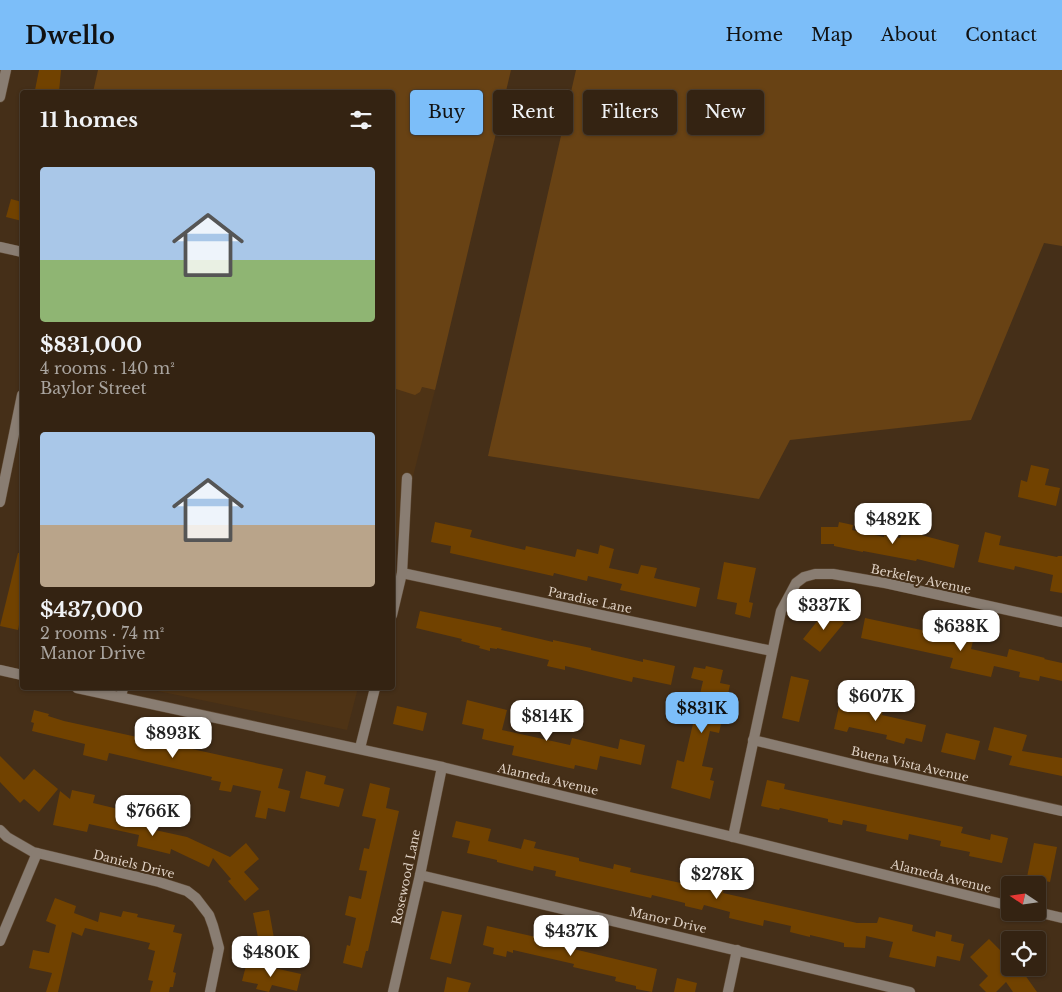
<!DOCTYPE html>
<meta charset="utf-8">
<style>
body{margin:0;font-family:"Libre Baskerville",serif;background:#3f2f20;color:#f1f3f6;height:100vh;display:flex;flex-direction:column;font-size:19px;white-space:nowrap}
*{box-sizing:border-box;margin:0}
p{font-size:16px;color:#a9a49f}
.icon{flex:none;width:28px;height:28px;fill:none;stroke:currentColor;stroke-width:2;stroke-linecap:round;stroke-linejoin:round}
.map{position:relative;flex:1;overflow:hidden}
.details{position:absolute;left:20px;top:20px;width:375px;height:600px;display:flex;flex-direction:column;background:#342312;border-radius:5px;box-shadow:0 1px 4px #0004,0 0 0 1px #4e4032}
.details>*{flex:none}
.banner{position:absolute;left:410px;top:20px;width:475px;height:45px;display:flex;gap:10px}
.needle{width:32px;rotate:283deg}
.buttons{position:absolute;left:1001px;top:806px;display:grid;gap:10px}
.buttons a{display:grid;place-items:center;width:45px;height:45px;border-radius:5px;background:#342312;box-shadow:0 1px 4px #0004,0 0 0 1px #4e4032;font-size:25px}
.price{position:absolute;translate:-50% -42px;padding:0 11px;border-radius:10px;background:#fff;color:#222;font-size:16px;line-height:32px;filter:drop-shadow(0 1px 2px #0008)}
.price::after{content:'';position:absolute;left:50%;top:30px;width:15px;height:11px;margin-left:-8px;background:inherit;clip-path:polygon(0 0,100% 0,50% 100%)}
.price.current{background:#7cbef9;color:#111}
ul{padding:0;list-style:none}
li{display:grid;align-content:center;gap:10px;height:265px;padding:0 20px}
li span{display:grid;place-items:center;height:155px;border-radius:5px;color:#555}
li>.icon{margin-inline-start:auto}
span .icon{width:90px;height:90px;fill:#fffc;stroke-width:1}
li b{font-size:21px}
h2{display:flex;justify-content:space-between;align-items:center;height:60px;padding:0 20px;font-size:21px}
.pill{padding:0 18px;border-radius:5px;background:#342312;box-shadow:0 1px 4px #0004,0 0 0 1px #4e4032;font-size:18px;line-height:45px}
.pill.current{background:#7cbef9;color:#111}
header{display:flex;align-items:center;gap:30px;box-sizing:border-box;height:70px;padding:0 25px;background:#7cbef9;color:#111}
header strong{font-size:24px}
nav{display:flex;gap:28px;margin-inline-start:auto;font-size:18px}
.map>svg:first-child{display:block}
</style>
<header>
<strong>Dwello</strong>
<nav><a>Home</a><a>Map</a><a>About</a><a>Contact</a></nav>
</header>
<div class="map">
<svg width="1062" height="922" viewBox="0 0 1062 922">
<rect width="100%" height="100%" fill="#452f18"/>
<!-- built -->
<g fill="#4e3315">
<path d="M 393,310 L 435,320 L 393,485 Z"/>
<path d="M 143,618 L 358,618 L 347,660 Z"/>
</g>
<!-- green -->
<g fill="#684214">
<path d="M 98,0 L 511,0 L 435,320 L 422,317 L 420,322 L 415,325 L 393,318 L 392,22 L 93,22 Z"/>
<path d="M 576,0 L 1062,0 L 1062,176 L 1044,173 L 971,350 L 790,370 L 759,429 L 488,386 Z"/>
</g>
<!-- building -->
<g fill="#714200">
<path d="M 39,0 L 61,0 L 59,22 L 44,22 L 35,20 Z"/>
<path d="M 11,129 L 22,132 L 22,151 L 6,147 Z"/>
<path d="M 1031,395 L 1049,399 L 1045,415 L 1060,418 L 1056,436 L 1018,427 L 1021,410 L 1027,412 Z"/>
<path d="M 435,452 L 472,460 L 470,467 L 525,480 L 526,476 L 575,487 L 577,479 L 598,484 L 600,475 L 614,479 L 609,498 L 638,504 L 641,495 L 657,498 L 654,508 L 700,518 L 696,537 L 620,520 L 622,514 L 588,506 L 587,511 L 554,503 L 553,506 L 450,483 L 451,476 L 431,472 Z"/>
<path d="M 839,452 L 853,455 L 852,460 L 884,467 L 884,465 L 900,468 L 902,460 L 959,475 L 954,498 L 917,489 L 916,491 L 863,481 L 863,482 L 834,476 L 834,474 L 821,474 L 821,457 L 838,457 Z"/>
<path d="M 985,462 L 1001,466 L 999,475 L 1057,487 L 1058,486 L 1062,486 L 1062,523 L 1050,521 L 1053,505 L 1015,496 L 1014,500 L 978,492 Z"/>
<path d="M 18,483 L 22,483 L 22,541 L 18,560 L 0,556 Z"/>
<path d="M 724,492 L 756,498 L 749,532 L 753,533 L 750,548 L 735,544 L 737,533 L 717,529 Z"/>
<path d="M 827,539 L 844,553 L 820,582 L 803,569 Z"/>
<path d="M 420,541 L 502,558 L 501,560 L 553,572 L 553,570 L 591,578 L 591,580 L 643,592 L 643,589 L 675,596 L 671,615 L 633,607 L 632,612 L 565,596 L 565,600 L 547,596 L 549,590 L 497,578 L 497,579 L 490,578 L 490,581 L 479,578 L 480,576 L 461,571 L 462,569 L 416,558 Z"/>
<path d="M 865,548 L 973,571 L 971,579 L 1007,587 L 1009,579 L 1045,588 L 1044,589 L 1062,593 L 1062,611 L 1040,606 L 1039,611 L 1019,607 L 1020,602 L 994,596 L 991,607 L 950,598 L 953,588 L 861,568 Z"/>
<path d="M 706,596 L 723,600 L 720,613 L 730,615 L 719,663 L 710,661 L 702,696 L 713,698 L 710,710 L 714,711 L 710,729 L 671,718 L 677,690 L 684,692 L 703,611 L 691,608 L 694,597 L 705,599 Z"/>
<path d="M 791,606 L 809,610 L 799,652 L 782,648 Z"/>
<path d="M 841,628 L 884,637 L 882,645 L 926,655 L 922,672 L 906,668 L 904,674 L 886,669 L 887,665 L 849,657 L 847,662 L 834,659 Z"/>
<path d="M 467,630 L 507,640 L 502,660 L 570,675 L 572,668 L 618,679 L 620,669 L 645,675 L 641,695 L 600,686 L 597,700 L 575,695 L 574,699 L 512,685 L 514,676 L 482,669 L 484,659 L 462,654 Z"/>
<path d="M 397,636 L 427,643 L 423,661 L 393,654 Z"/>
<path d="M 34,640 L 49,644 L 48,646 L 64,651 L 283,699 L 278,718 L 290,721 L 285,742 L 268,738 L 266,749 L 255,747 L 261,721 L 233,715 L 231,722 L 219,720 L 221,712 L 211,710 L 212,707 L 109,683 L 107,691 L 83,685 L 85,674 L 32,661 L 34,653 L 31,652 Z"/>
<path d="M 994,657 L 1027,665 L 1022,681 L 1062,688 L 1062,706 L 1009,695 L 1012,686 L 988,680 Z"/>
<path d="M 946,663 L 980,671 L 975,690 L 941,682 Z"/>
<path d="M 0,686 L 24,710 L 34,699 L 58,719 L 39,742 L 24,729 L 20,733 L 0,712 Z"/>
<path d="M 306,701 L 326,706 L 324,714 L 344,719 L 339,737 L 300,728 Z"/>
<path d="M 767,710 L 785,714 L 784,719 L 963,757 L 961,763 L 990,770 L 991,764 L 1008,768 L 1002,793 L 969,786 L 970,782 L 940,776 L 941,771 L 909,764 L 908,770 L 866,761 L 867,755 L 843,750 L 842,755 L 828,752 L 828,749 L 780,738 L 779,740 L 761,736 Z"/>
<path d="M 370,713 L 390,718 L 386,738 L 399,741 L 368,881 L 366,881 L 362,898 L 343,893 L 347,875 L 350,876 L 356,848 L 345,845 L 349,826 L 361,829 L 367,801 L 359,800 L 364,778 L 369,779 L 376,749 L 362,746 Z"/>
<path d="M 72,720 L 95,725 L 93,733 L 143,745 L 143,743 L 158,746 L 155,760 L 187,767 L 230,787 L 246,773 L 259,789 L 244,802 L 259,819 L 245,831 L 228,811 L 231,809 L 213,788 L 209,797 L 171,779 L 170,784 L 137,776 L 139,765 L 89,754 L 87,762 L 53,755 L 60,721 L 70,729 Z"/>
<path d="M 456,751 L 491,759 L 488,771 L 521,779 L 524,769 L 536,772 L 534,778 L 579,788 L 579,791 L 613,799 L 614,794 L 631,798 L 630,802 L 690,815 L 691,811 L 724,819 L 723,823 L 857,853 L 877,853 L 879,847 L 913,855 L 912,861 L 935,867 L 936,861 L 952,865 L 951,871 L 964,874 L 960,891 L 937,886 L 935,897 L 889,887 L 893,872 L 866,866 L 865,878 L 844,877 L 844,873 L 810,865 L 810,867 L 790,862 L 791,856 L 764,850 L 763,856 L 729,848 L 730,842 L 704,835 L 702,840 L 685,836 L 685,833 L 652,825 L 651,828 L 555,806 L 556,801 L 534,796 L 533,801 L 497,792 L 497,790 L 467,783 L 470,771 L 452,767 Z"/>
<path d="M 1034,773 L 1057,777 L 1050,812 L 1027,807 Z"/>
<path d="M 55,828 L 76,836 L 74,843 L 98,852 L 100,842 L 121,847 L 123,841 L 138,844 L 137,847 L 175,855 L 173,862 L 182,864 L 173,902 L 176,903 L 173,917 L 170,917 L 169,922 L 150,922 L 153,911 L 148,910 L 155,881 L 148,879 L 150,873 L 85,858 L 82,866 L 72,862 L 58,922 L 46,922 L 52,903 L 29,898 L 33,880 L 49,883 L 56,855 L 46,851 Z"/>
<path d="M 269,840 L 275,874 L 260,877 L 253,843 Z"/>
<path d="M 442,841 L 462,845 L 451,894 L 430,889 Z"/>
<path d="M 487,856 L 558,872 L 557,875 L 657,899 L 652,922 L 636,919 L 636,916 L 615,911 L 616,907 L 573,897 L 574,894 L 513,880 L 513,883 L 507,881 L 506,887 L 493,884 L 494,878 L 483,875 Z"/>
<path d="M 989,869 L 1000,880 L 1010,871 L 1010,898 L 1020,898 L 1037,922 L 1013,922 L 1006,912 L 996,922 L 986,922 L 979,915 L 988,906 L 970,887 Z"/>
<path d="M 247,892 L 301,904 L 297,921 L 272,915 L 269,922 L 256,919 L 258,914 L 242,911 Z"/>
<path d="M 447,907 L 471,913 L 468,922 L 444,922 Z"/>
<path d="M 677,908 L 697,913 L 695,922 L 674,922 Z"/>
</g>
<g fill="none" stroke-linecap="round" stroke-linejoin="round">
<defs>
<g id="minor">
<path d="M 0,27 L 6,0"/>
<path d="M 0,177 L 22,182"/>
<path d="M 0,432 L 22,325"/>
<path d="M 402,503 L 772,581"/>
<path d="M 392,545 L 402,503 L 407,408"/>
<path d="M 121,627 L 123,618"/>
<path d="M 753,670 L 869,698 L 1062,741"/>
<path d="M 360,678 L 375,618"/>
<path d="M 0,760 L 7,767 L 33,782 L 159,812 L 187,821 L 196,828 L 209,845 L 213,856 L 219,878 L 210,922"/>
<path d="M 733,767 L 781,541 L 796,513 L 804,507 L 815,504 L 833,504 L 885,513 L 1062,552"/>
<path d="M 420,805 L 910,922"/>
<path d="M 0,871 L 37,783"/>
<path d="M 393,922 L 420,805 L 442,697"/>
<path d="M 728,922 L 737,880"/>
</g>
<g id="tertiary">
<path d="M 0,600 L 22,605"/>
<path d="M 77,618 L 442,697 L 733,767 L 1010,836"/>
<path d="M 1037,842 L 1062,848"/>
</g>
</defs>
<!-- minor casing -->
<use href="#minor" stroke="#614c37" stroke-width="11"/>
<!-- tertiary casing -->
<use href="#tertiary" stroke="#614c37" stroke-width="11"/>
<!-- minor -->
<use href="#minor" stroke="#897d72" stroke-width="10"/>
<!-- tertiary -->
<use href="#tertiary" stroke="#897d72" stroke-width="10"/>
</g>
<g text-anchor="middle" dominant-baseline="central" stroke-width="4" stroke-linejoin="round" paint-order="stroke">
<!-- street labels -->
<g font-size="12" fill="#dfd1c4" stroke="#452f18">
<text transform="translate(921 509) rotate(12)">Berkeley Avenue</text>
<text transform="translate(590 530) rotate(12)">Paradise Lane</text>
<text transform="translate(910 694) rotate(13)">Buena Vista Avenue</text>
<text transform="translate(548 709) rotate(13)">Alameda Avenue</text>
<text transform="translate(134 794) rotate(14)">Daniels Drive</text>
<text transform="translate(941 806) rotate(14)">Alameda Avenue</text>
<text transform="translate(406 807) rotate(-78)">Rosewood Lane</text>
<text transform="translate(668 850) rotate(13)">Manor Drive</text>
</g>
</g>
</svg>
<div class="buttons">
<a><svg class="needle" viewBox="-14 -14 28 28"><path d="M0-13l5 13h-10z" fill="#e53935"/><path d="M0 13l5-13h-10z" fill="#a9a49f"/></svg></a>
<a><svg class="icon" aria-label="locate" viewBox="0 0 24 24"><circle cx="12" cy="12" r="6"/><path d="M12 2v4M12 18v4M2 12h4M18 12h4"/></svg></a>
</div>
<b class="price" style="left:893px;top:475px">$482K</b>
<b class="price" style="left:824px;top:561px">$337K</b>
<b class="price" style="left:961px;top:582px">$638K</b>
<b class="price" style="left:876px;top:652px">$607K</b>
<b class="price current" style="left:702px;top:664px">$831K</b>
<b class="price" style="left:547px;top:672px">$814K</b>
<b class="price" style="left:173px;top:689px">$893K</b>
<b class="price" style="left:153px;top:767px">$766K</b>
<b class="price" style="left:717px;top:830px">$278K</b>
<b class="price" style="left:571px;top:887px">$437K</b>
<b class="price" style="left:271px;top:908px">$480K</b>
<div class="banner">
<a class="pill current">Buy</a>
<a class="pill">Rent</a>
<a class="pill">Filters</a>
<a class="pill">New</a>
</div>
<section class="details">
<h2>11 homes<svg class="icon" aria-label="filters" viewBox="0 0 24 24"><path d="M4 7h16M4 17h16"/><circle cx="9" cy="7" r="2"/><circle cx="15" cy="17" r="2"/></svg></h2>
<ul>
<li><span style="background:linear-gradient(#a9c7e8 60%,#8fb573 0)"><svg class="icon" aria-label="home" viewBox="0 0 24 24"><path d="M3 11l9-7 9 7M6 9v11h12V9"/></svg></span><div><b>$831,000</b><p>4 rooms · 140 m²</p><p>Baylor Street</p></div></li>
<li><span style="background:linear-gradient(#a9c7e8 60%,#b9a48a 0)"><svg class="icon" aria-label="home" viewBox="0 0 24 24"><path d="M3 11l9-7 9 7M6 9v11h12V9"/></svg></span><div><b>$437,000</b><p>2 rooms · 74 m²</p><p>Manor Drive</p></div></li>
</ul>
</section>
</div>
